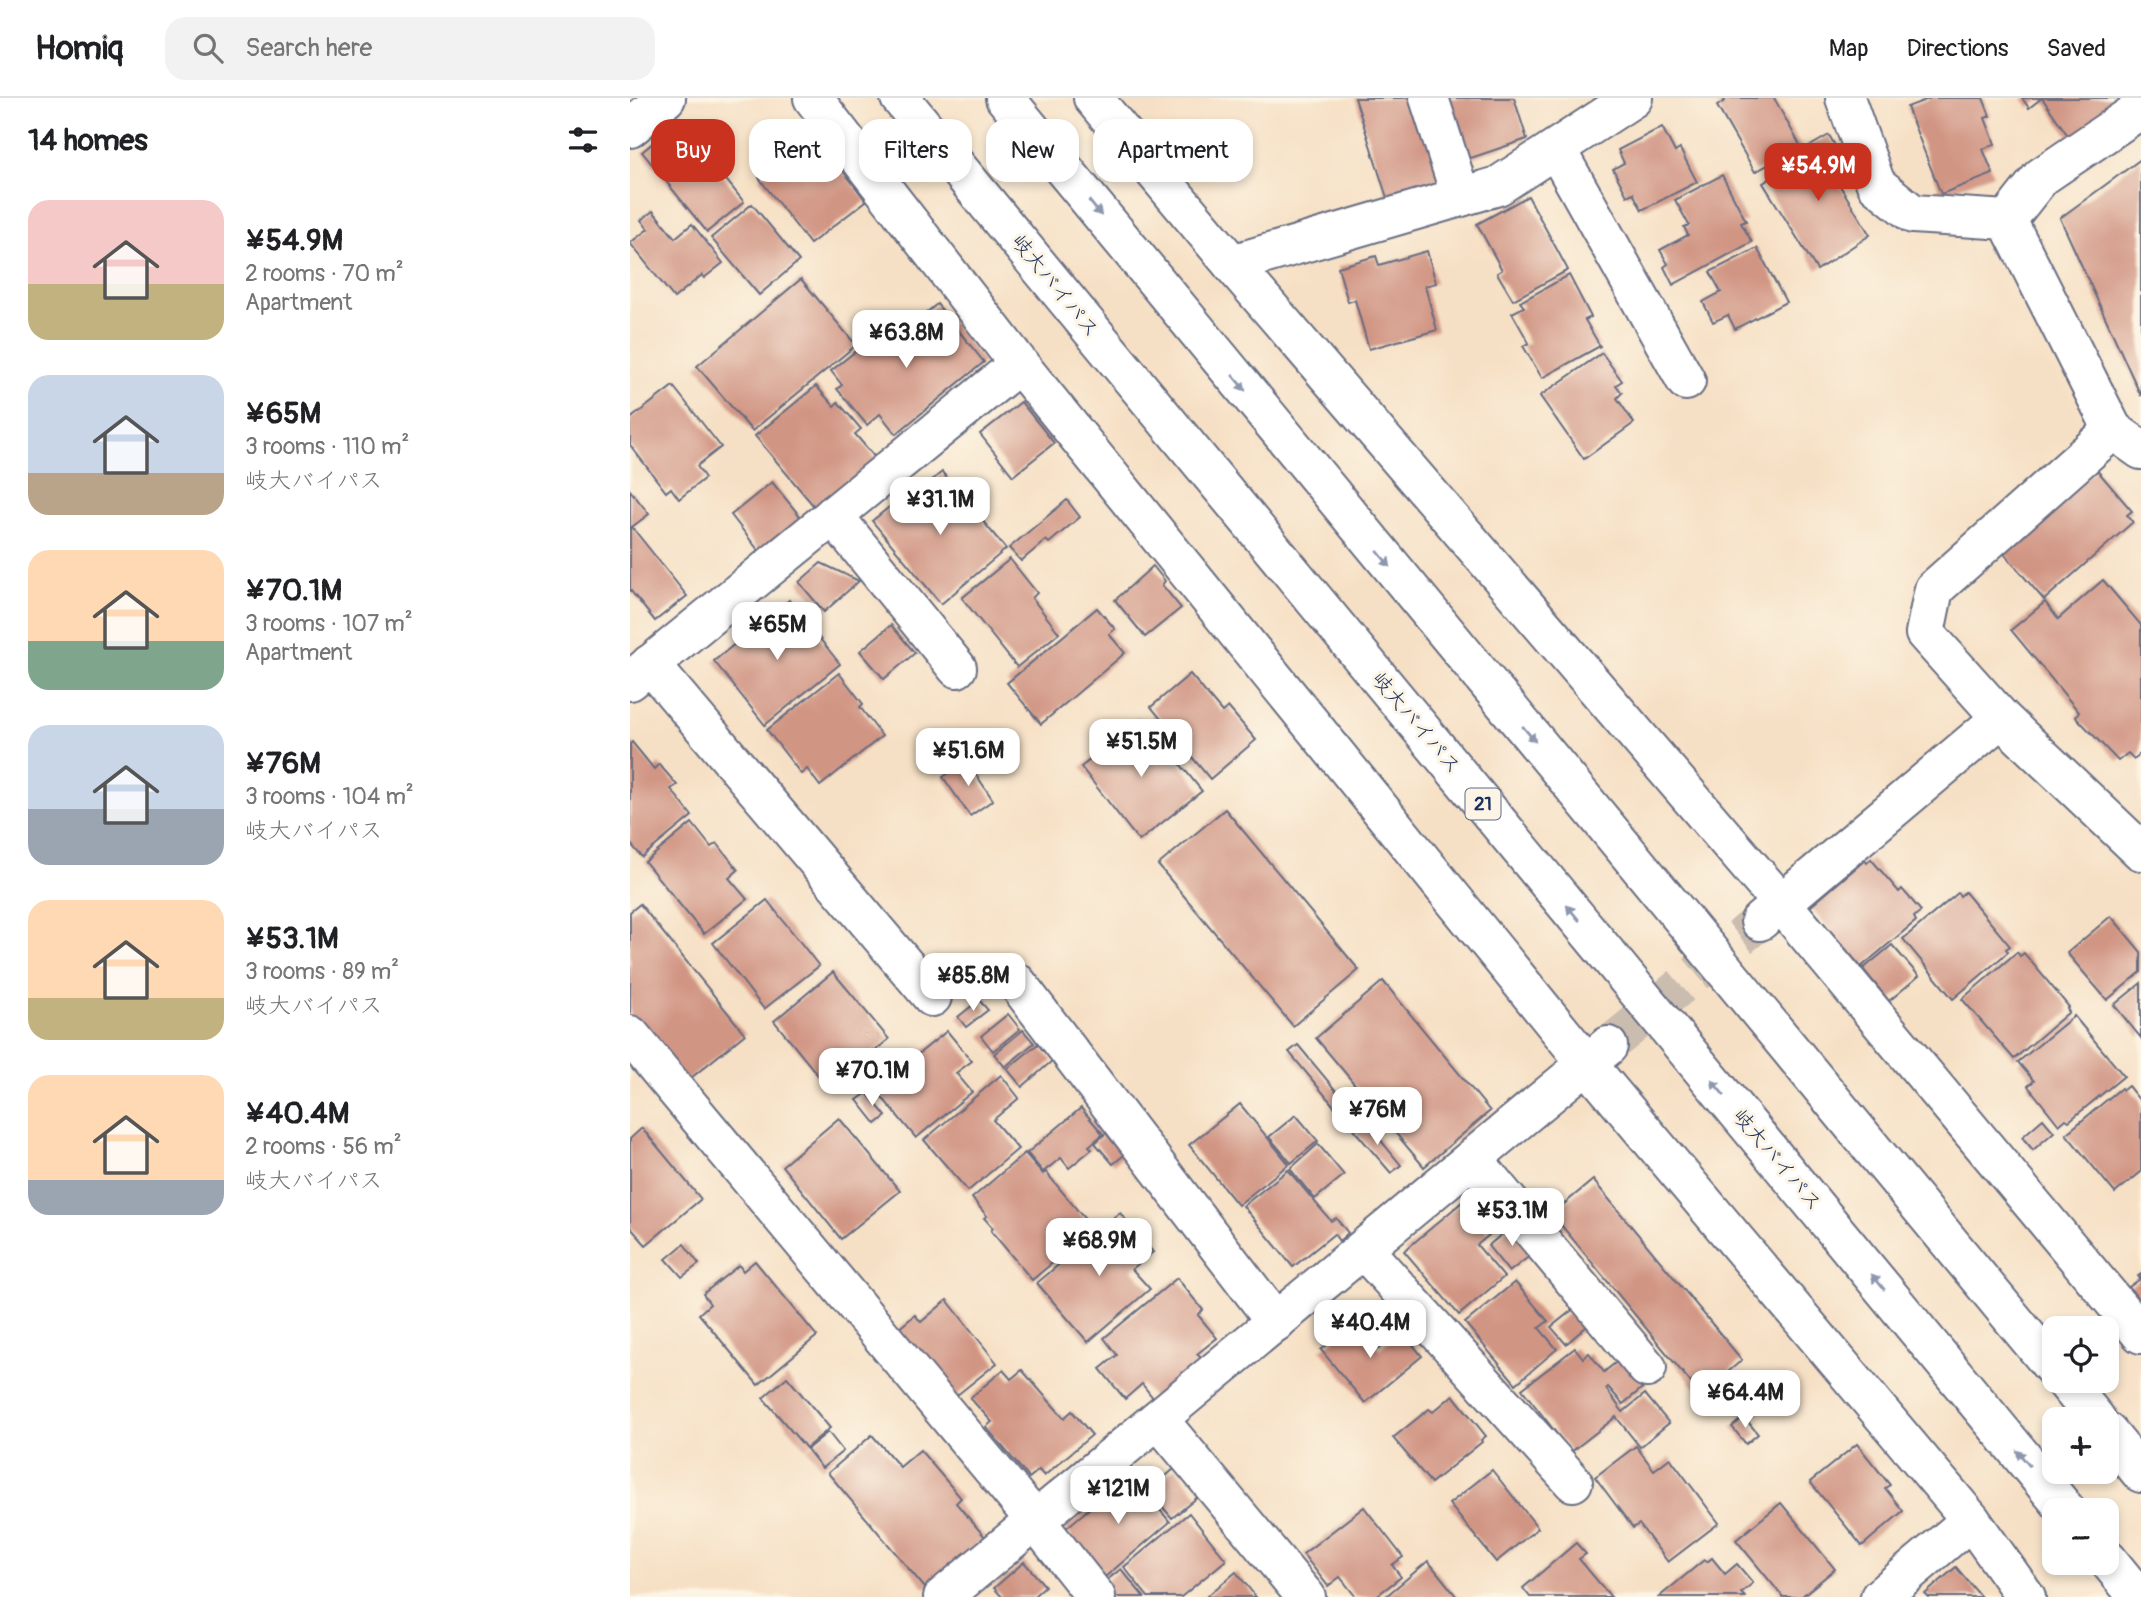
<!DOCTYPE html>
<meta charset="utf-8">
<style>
body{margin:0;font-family:Pangolin,"Klee One",sans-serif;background:#f2f2f2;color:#202124;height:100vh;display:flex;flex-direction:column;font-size:26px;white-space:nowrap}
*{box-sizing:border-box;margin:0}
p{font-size:23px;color:#757577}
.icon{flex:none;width:38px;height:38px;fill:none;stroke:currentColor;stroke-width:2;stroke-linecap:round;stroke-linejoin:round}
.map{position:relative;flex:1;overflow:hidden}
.drawer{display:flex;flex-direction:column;background:#fff;width:630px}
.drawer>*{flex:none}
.top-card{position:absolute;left:21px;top:21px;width:665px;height:63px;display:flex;gap:14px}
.fabs{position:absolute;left:1412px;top:1218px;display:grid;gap:14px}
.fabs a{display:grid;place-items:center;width:77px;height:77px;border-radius:14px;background:#fff;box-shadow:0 4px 10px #0003;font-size:35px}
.price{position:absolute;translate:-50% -60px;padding:0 16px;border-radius:14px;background:#fff;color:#222;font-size:23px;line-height:46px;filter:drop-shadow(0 2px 4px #0008)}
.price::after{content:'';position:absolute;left:50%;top:42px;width:21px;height:16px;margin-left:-10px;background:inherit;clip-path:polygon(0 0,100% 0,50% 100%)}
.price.selected{background:#c8321e;color:#fff}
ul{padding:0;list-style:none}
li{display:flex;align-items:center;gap:21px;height:175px;padding:0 28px}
li span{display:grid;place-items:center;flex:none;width:196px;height:140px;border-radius:21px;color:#555}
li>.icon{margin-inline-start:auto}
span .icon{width:84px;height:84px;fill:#fffc;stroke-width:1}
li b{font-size:30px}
h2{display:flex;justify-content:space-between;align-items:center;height:84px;padding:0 28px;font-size:30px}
.tag{padding:0 24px;border-radius:21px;background:#fff;box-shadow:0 4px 10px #0003;font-size:24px;line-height:63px}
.tag.selected{background:#c8321e;color:#fff}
header{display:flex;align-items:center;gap:42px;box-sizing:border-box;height:98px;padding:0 35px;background:#fff;border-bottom:2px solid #e0e0e0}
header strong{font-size:33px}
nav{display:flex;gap:38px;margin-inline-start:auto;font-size:24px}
.search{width:490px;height:63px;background:#f2f2f2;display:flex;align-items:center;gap:18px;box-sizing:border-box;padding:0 24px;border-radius:21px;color:#757577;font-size:26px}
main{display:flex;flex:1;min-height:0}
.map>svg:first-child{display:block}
</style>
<header>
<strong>Homiq</strong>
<div class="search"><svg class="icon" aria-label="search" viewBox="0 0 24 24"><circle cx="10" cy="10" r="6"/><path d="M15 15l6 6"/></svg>Search here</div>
<nav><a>Map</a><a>Directions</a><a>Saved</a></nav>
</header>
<main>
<section class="drawer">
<h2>14 homes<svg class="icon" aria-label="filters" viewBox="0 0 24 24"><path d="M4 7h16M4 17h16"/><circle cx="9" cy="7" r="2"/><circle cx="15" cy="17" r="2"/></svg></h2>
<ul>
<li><span style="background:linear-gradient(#f6c9c9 60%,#c2b280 0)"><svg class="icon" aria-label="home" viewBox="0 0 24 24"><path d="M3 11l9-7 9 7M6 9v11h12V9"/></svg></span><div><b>¥54.9M</b><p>2 rooms · 70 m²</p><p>Apartment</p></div></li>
<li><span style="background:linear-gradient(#c9d6e8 70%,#b9a48a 0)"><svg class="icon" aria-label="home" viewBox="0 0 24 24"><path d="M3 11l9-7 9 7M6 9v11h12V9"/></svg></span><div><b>¥65M</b><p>3 rooms · 110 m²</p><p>岐大バイパス</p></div></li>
<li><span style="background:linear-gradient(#ffd9b3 65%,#7fa58c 0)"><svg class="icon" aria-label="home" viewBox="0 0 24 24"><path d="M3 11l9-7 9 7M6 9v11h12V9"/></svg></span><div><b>¥70.1M</b><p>3 rooms · 107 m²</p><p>Apartment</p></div></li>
<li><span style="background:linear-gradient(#c9d6e8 60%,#9aa5b1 0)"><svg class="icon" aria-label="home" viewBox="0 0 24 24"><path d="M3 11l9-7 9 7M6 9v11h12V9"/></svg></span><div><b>¥76M</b><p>3 rooms · 104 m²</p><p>岐大バイパス</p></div></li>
<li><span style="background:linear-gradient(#ffd9b3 70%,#c2b280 0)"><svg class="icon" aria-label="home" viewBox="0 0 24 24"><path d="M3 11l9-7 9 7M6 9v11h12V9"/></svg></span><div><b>¥53.1M</b><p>3 rooms · 89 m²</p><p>岐大バイパス</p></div></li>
<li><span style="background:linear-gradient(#ffd9b3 75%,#9aa5b1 0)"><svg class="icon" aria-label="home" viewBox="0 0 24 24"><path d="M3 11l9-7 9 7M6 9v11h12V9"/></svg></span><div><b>¥40.4M</b><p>2 rooms · 56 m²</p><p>岐大バイパス</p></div></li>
</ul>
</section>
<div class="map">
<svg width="1511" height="1499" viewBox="0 0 1511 1499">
<rect width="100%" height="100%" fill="#fcf5e5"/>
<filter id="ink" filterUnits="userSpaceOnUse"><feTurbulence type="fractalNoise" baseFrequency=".0143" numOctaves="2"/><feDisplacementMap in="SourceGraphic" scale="14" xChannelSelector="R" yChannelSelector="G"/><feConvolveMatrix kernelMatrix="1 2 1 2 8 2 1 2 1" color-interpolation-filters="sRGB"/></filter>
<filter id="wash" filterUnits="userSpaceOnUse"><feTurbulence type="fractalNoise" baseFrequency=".00686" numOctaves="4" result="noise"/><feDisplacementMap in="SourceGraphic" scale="28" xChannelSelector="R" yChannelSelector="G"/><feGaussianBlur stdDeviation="1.57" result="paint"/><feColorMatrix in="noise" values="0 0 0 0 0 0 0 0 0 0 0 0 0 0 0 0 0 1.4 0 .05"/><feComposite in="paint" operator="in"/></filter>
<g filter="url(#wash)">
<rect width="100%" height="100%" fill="#f6e0c5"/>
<g id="blocks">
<!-- building -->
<g fill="#d19584">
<path d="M 725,0 L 789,0 L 816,85 L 758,103 Z"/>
<path d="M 811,0 L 884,0 L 897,41 L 832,63 Z"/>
<path d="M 1093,0 L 1144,0 L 1171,49 L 1125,74 L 1087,8 L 1095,3 Z"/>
<path d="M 1301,0 L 1353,0 L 1360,18 L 1355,20 L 1365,46 L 1353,51 L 1363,76 L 1311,96 L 1277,9 Z"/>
<path d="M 1392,0 L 1501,0 L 1441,42 L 1412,0 L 1399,10 Z"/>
<path d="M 49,23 L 114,104 L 77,134 L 12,54 Z"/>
<path d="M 1032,29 L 1045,54 L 1050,51 L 1067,84 L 1012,112 L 1003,95 L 997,98 L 983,71 L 994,65 L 988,52 Z"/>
<path d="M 185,36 L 236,103 L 180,146 L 129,80 Z"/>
<path d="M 1199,37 L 1218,70 L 1204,78 L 1240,137 L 1187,172 L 1133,85 L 1168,64 L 1165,57 Z"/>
<path d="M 1511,61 L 1511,298 L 1430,120 Z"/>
<path d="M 1092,77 L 1116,123 L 1111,125 L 1122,144 L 1043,187 L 1034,169 L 1038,166 L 1030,152 L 1058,137 L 1054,129 L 1059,127 L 1045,102 Z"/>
<path d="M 898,98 L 938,172 L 883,202 L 867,175 L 872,172 L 847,126 Z"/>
<path d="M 122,106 L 169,163 L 129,197 L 81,140 Z"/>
<path d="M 23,113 L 45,140 L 62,126 L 93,165 L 74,180 L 72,177 L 44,200 L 0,145 L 18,131 L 11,122 Z"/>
<path d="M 1127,150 L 1156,204 L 1105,231 L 1098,217 L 1083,224 L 1073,204 L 1091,194 L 1080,174 Z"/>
<path d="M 797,153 L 806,185 L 795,188 L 807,232 L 739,251 L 725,202 L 718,204 L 708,169 L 746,158 L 749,167 Z"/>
<path d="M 939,177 L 961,219 L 955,222 L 970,248 L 912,280 L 893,248 L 899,245 L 882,215 L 894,209 L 890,204 Z"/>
<path d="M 171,181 L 226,247 L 122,333 L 67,268 Z"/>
<path d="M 307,206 L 354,264 L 266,336 L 250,316 L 237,327 L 207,291 L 212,287 L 201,273 L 263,223 L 272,235 Z"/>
<path d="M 972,255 L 992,283 L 986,287 L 992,295 L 987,300 L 1004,325 L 954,361 L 910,298 Z"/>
<path d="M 43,288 L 91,349 L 67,368 L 75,380 L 49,401 L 41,390 L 36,394 L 0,347 L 0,321 Z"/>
<path d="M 186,288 L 204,308 L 208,304 L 231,331 L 225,336 L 248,363 L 188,413 L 125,338 Z"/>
<path d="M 391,304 L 424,345 L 383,378 L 350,336 Z"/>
<path d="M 1466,371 L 1502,413 L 1497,417 L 1503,424 L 1414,502 L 1372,453 Z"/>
<path d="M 312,374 L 376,451 L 311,506 L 242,423 L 269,401 L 272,407 Z"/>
<path d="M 142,384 L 174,423 L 132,457 L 101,417 Z"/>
<path d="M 0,392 L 19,416 L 2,429 L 57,498 L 25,523 L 0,492 Z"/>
<path d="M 437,402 L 450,419 L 419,445 L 416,442 L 391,463 L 379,450 Z"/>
<path d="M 380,461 L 407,495 L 402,500 L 429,535 L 387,569 L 332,500 Z"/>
<path d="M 191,465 L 229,483 L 194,514 L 169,484 Z"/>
<path d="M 523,468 L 535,483 L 532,487 L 551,510 L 515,539 L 485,502 Z"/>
<path d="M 1473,482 L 1511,527 L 1511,655 L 1504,661 L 1498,655 L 1488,663 L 1446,619 L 1449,614 L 1381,532 L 1415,504 L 1428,521 Z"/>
<path d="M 159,502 L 210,566 L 135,627 L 84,563 Z"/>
<path d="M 467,510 L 485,531 L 479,536 L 495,555 L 411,626 L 377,585 Z"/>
<path d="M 261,527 L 285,555 L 254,581 L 230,553 Z"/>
<path d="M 209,575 L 233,606 L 230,609 L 252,638 L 190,688 L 177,671 L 171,676 L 137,632 Z"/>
<path d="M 560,576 L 592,614 L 598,609 L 626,642 L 580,681 L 521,609 Z"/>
<path d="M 513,620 L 572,693 L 509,743 L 451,669 Z"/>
<path d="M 2,644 L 24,671 L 29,666 L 47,687 L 41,691 L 62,718 L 12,759 L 0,745 L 0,646 Z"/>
<path d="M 337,663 L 363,702 L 340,718 L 313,679 Z"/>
<path d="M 595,711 L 729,872 L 663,928 L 528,767 Z"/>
<path d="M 62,725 L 81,749 L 87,745 L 108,772 L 99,780 L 117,801 L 74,836 L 15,764 Z"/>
<path d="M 1241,761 L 1269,794 L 1272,791 L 1291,813 L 1284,819 L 1286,823 L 1231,869 L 1180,809 L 1235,762 L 1237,765 Z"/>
<path d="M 1335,794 L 1380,848 L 1376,851 L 1378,854 L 1323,901 L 1273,841 L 1328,795 L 1330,798 Z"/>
<path d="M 137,802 L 189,868 L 134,911 L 83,845 Z"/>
<path d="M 10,806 L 115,936 L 56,984 L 0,916 L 0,814 Z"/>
<path d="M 1481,818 L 1511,854 L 1511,874 L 1477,902 L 1437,855 Z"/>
<path d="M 1262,847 L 1289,878 L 1259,903 L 1233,871 Z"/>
<path d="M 1387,854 L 1390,858 L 1394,855 L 1439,909 L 1437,911 L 1439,914 L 1384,961 L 1332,901 Z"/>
<path d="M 203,874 L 259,941 L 199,991 L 144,923 Z"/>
<path d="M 753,883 L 860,1013 L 794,1069 L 686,940 Z"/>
<path d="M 1511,885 L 1511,940 L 1484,907 Z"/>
<path d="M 349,902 L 358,912 L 336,929 L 328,919 Z"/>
<path d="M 378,916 L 390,931 L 363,953 L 351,938 Z"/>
<path d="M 1444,918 L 1494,978 L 1439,1023 L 1436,1021 L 1429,1027 L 1398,988 L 1404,983 L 1388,964 Z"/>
<path d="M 393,932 L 404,945 L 375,969 L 364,956 Z"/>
<path d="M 317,933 L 342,963 L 326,975 L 342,994 L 286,1040 L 245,991 Z"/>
<path d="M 408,946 L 422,963 L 392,989 L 377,971 Z"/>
<path d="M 668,947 L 722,1012 L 713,1019 L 659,954 Z"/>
<path d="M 371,977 L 389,1000 L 363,1022 L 388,1051 L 338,1093 L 294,1042 Z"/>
<path d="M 1498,988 L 1511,1004 L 1511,1074 L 1485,1095 L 1436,1036 L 1491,990 L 1493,992 Z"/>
<path d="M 237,995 L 256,1018 L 246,1026 L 227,1002 Z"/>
<path d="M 610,1006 L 659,1066 L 608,1107 L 559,1047 Z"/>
<path d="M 451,1010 L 473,1036 L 459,1048 L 462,1051 L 439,1070 L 431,1060 L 413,1074 L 397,1055 Z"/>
<path d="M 666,1017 L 688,1043 L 661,1065 L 639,1039 Z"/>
<path d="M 209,1020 L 270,1093 L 211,1141 L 152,1068 Z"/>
<path d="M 1413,1021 L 1424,1034 L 1403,1052 L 1392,1039 Z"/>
<path d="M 735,1023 L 771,1067 L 761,1075 L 724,1032 Z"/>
<path d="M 12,1030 L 71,1101 L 16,1147 L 0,1129 L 0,1041 Z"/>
<path d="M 476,1035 L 494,1057 L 483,1066 L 465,1045 Z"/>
<path d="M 688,1046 L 714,1077 L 685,1101 L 660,1071 Z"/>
<path d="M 395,1055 L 413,1076 L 416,1074 L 463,1131 L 402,1182 L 361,1133 L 363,1130 L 354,1120 L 357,1118 L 342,1100 Z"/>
<path d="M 658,1072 L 701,1123 L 706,1120 L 718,1135 L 709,1143 L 704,1136 L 663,1169 L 613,1108 Z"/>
<path d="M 963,1082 L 1112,1262 L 1071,1297 L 922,1116 Z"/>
<path d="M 832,1104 L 859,1137 L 847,1147 L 874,1179 L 829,1217 L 774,1153 Z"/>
<path d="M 490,1115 L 523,1154 L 502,1171 L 520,1191 L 458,1244 L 407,1185 Z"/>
<path d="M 884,1126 L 906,1153 L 879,1174 L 858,1148 Z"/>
<path d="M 54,1146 L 69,1166 L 52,1179 L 36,1161 Z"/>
<path d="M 125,1163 L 187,1238 L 128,1287 L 69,1216 L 80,1206 L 73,1196 L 109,1167 L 113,1173 Z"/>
<path d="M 1511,1176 L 1511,1204 L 1499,1189 L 1510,1181 L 1508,1178 Z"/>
<path d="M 547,1180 L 573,1212 L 568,1217 L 587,1240 L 567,1256 L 572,1261 L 524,1301 L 512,1286 L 495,1301 L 470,1271 L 487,1257 L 474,1240 Z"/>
<path d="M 885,1184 L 918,1223 L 909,1230 L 927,1251 L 886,1286 L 835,1225 Z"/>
<path d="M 317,1202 L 367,1265 L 321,1302 L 261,1237 L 285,1217 L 291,1224 Z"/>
<path d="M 950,1206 L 964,1222 L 936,1246 L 921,1229 Z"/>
<path d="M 726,1223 L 749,1251 L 771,1232 L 792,1258 L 735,1305 L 691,1252 Z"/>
<path d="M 945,1250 L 953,1260 L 959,1255 L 974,1274 L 994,1258 L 1017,1286 L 993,1306 L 978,1289 L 976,1291 L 993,1314 L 1015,1296 L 1039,1325 L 1010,1349 L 986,1319 L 941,1354 L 892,1291 Z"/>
<path d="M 373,1272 L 381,1281 L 392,1272 L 434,1320 L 442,1313 L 462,1337 L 414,1378 L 409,1372 L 399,1380 L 356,1329 L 362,1324 L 340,1300 Z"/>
<path d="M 157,1279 L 200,1330 L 176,1350 L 133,1300 Z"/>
<path d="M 823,1297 L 856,1338 L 851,1342 L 852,1344 L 801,1385 L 763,1340 L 799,1311 L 803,1314 Z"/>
<path d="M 1114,1319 L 1128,1336 L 1116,1346 L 1102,1329 Z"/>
<path d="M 198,1334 L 213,1353 L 192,1370 L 177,1351 Z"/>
<path d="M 242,1337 L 270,1369 L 290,1352 L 331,1400 L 326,1405 L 355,1439 L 295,1490 L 198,1375 Z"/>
<path d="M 1227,1346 L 1260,1387 L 1255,1390 L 1273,1413 L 1232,1448 L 1180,1384 Z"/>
<path d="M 1006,1348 L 1024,1372 L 1040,1360 L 1089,1425 L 1038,1464 L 1009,1426 L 1003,1430 L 965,1379 Z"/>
<path d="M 545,1370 L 569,1398 L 542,1420 L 519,1393 Z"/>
<path d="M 862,1372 L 908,1430 L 866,1464 L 819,1406 Z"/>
<path d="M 500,1376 L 540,1424 L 475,1479 L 435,1431 Z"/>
<path d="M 1151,1405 L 1205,1471 L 1171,1499 L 1153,1499 L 1106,1442 Z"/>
<path d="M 734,1409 L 773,1459 L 762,1467 L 771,1479 L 745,1499 L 726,1499 L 710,1479 L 698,1488 L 673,1456 Z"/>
<path d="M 559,1415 L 596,1462 L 551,1499 L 518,1499 L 494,1469 Z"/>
<path d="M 946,1445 L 956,1456 L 949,1461 L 981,1499 L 900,1499 L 893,1490 Z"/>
<path d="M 1082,1460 L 1095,1476 L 1107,1466 L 1123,1485 L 1111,1495 L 1115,1499 L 1029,1499 L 1074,1462 L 1077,1464 Z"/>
<path d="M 798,1463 L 827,1499 L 755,1499 Z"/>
<path d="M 394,1464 L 415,1488 L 403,1499 L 372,1499 L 364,1490 Z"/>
<path d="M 1326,1469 L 1351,1499 L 1298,1499 L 1295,1496 Z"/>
<path d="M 491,1471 L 514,1499 L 477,1499 L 468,1489 Z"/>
<path d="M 606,1474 L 626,1499 L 576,1499 Z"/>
</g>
</g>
</g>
<g filter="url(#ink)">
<use href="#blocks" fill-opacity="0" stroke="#686d82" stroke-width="2"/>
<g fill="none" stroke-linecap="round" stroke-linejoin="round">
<!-- minor-tunnel -->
<path stroke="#cabdb0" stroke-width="38" stroke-dasharray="38 19" stroke-linecap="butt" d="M 978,948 L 1130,823"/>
<defs>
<g id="minor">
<path d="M 183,0 L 389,266 L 958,967 L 1341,1422 L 1396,1499"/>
<path d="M 463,0 L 602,166 L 868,88 L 1003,0"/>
<path d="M 799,0 L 831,99"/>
<path d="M 1215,0 L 1246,86 L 1283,116 L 1377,122 L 1483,332"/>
<path d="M 0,30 L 36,0"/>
<path d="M 926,51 L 1056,283"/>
<path d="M 1377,122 L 1411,79 L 1511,11"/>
<path d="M 602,166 L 1151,805 L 1511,1236"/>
<path d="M 203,417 L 327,570"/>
<path d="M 20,566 L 302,899"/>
<path d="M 0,583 L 389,266"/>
<path d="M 1371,620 L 1511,753"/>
<path d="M 1130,823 L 1371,620 L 1295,535 L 1304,491 L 1483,332 L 1511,352"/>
<path d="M 387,885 L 646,1224"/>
<path d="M 0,937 L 405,1422 L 466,1499"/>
<path d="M 843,1061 L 1017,1270"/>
<path d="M 734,1152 L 943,1384"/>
<path d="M 528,1321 L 676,1499"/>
<path d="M 313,1499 L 978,948"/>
<path d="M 1250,1499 L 1341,1422"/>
</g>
<g id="highway">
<path d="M 270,0 L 1436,1412"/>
<path d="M 375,0 L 1424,1271"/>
<path d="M 1435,1283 L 1466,1321"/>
<path d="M 1477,1334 L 1511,1375"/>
<path d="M 1477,1461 L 1508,1499"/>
</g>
</defs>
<!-- minor casing -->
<use href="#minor" stroke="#686d82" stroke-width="42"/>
<!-- highway casing -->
<use href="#highway" stroke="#686d82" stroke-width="42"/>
<!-- minor -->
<use href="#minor" stroke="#fff" stroke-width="38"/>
<!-- highway -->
<use href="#highway" stroke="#fff" stroke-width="38"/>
</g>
<!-- one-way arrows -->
<defs><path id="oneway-solid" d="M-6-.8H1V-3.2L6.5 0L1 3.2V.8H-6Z" transform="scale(1.75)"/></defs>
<g fill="#8d97ae">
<use href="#oneway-solid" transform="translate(465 110) rotate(51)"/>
<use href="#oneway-solid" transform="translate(609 285) rotate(50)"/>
<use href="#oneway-solid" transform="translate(754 461) rotate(50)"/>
<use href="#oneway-solid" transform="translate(899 636) rotate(50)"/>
<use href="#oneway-solid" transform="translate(943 815) rotate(-130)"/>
<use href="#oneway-solid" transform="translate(1088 990) rotate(-130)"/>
<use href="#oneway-solid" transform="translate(1248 1184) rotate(-130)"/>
<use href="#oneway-solid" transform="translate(1393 1360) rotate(-130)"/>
</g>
</g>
<g text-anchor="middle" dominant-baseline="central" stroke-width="6" stroke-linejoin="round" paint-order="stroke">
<!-- shield labels -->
<rect fill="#fcf5e5" stroke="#5e6a86" stroke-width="2" x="835.5" y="690.5" width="35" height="31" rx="5"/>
<g font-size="19" font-weight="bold" fill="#1b2f5e">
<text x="853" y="706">21</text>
</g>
<!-- street labels -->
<g font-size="21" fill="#1b2f5e" stroke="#fcf5e5">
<text transform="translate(425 188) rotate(51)">岐大バイパス</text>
<text transform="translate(786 625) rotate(50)">岐大バイパス</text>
<text transform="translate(1147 1062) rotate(50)">岐大バイパス</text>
</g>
</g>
</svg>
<div class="fabs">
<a><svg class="icon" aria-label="locate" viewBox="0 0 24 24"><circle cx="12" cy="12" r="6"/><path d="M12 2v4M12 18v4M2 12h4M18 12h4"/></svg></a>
<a>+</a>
<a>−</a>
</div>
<b class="price selected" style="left:1188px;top:105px">¥54.9M</b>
<b class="price" style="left:276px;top:272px">¥63.8M</b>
<b class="price" style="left:310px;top:439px">¥31.1M</b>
<b class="price" style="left:147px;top:564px">¥65M</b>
<b class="price" style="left:511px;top:681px">¥51.5M</b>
<b class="price" style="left:338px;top:690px">¥51.6M</b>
<b class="price" style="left:343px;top:915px">¥85.8M</b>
<b class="price" style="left:242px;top:1010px">¥70.1M</b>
<b class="price" style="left:747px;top:1049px">¥76M</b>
<b class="price" style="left:882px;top:1150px">¥53.1M</b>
<b class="price" style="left:469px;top:1180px">¥68.9M</b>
<b class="price" style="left:740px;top:1262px">¥40.4M</b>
<b class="price" style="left:1115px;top:1332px">¥64.4M</b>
<b class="price" style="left:488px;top:1428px">¥121M</b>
<div class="top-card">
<a class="tag selected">Buy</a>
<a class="tag">Rent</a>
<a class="tag">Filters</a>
<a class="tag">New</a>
<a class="tag">Apartment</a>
</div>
</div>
</main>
